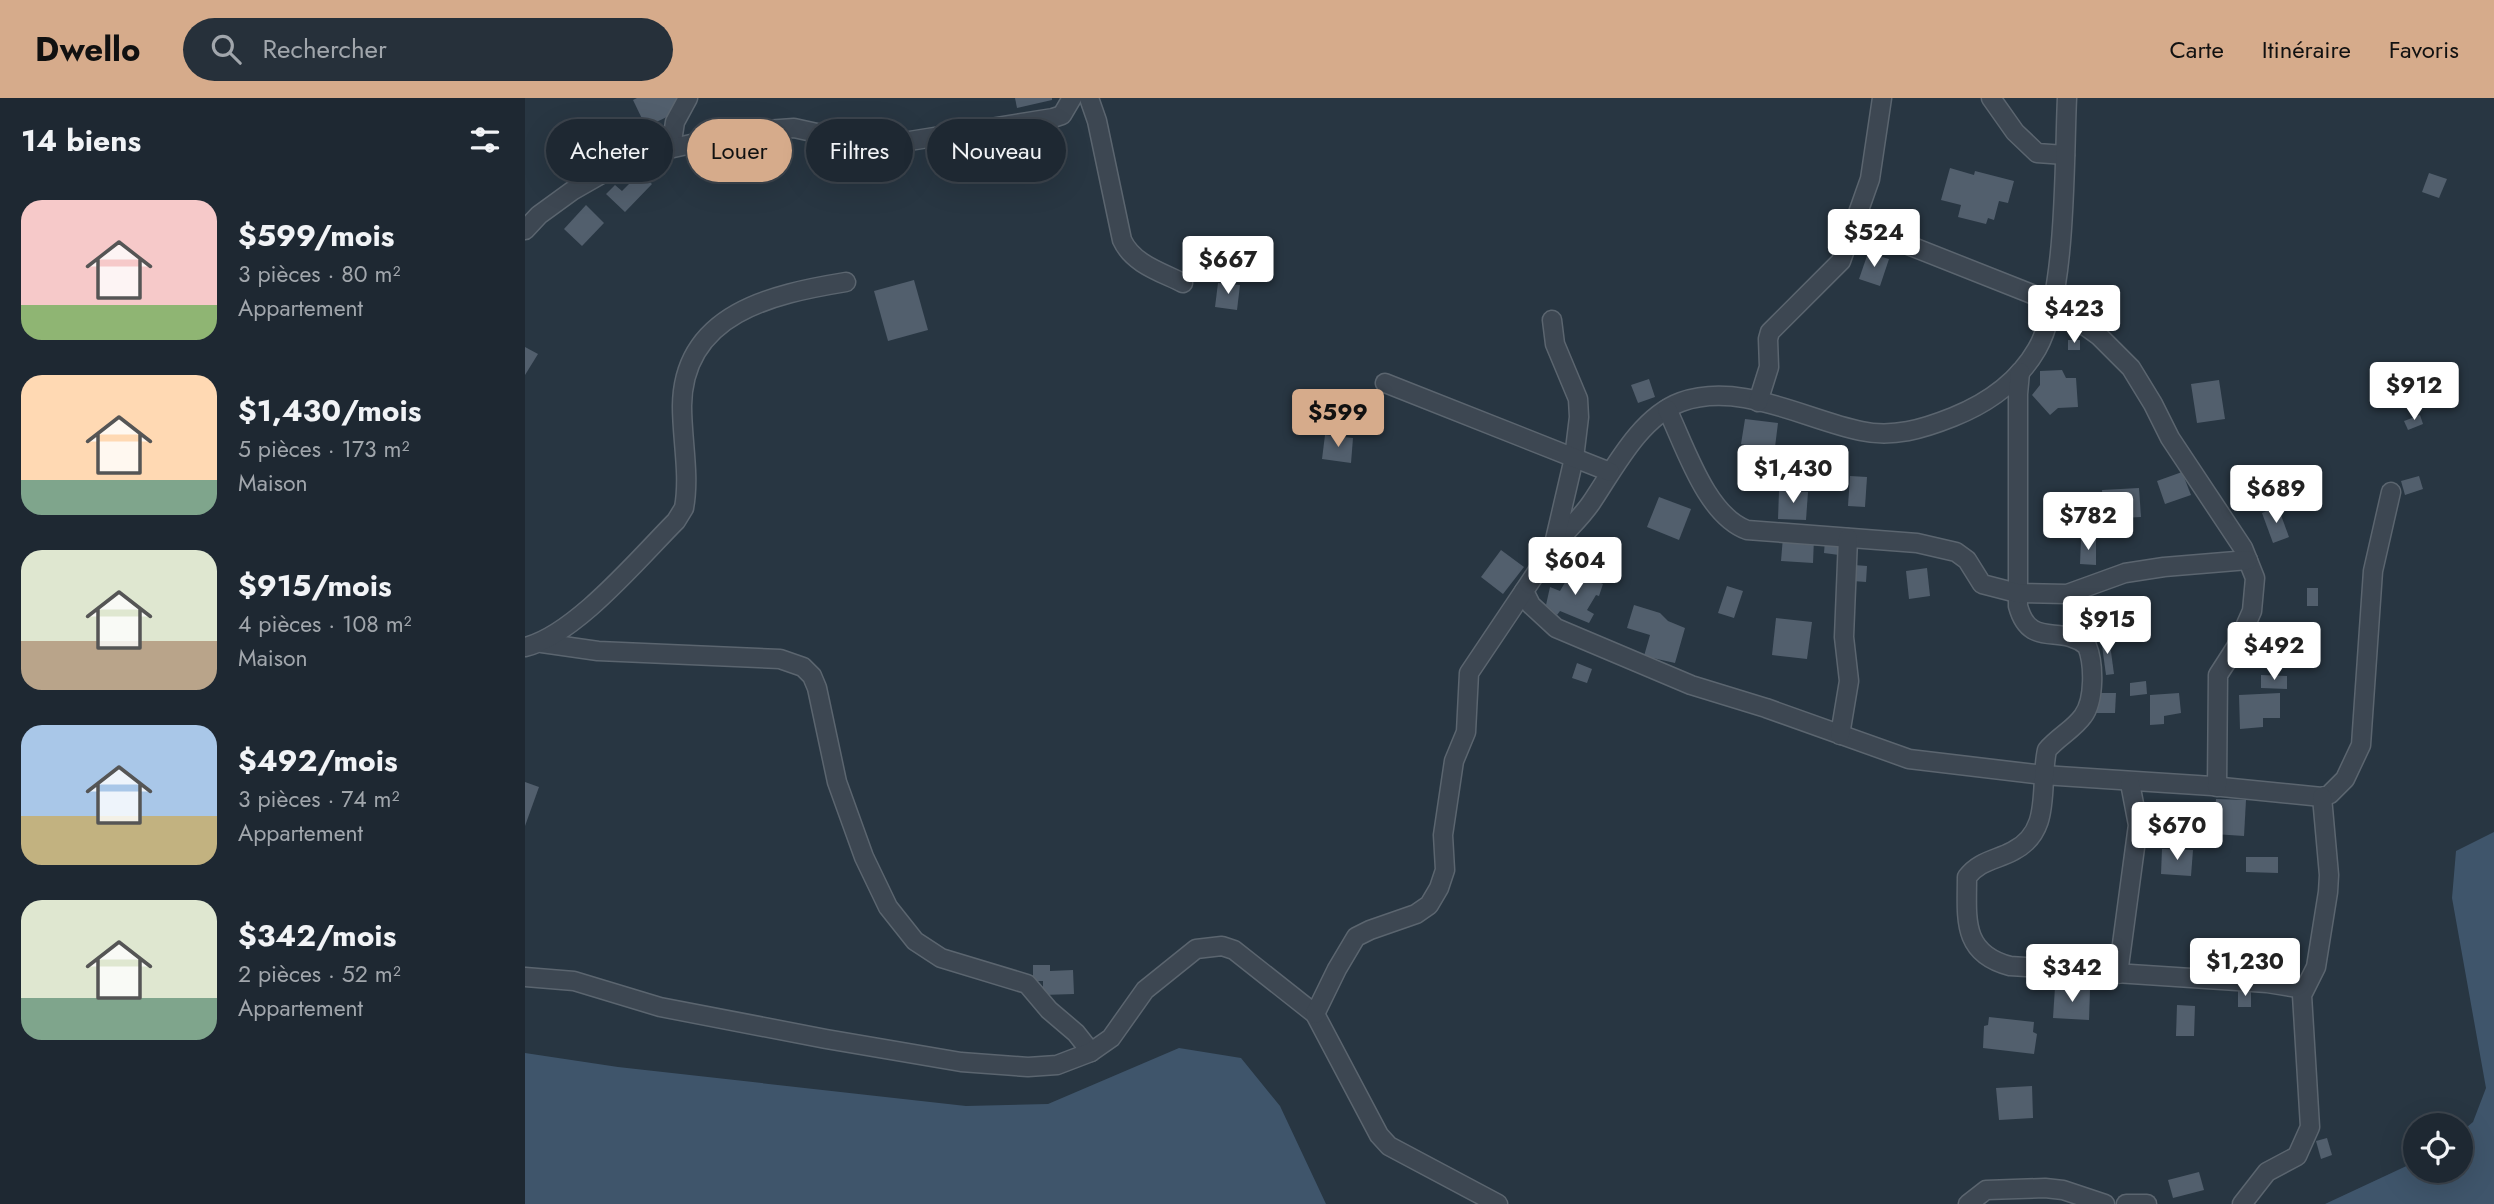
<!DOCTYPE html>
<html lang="fr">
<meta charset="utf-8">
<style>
body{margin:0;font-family:Jost,sans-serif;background:#26303a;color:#f1f3f6;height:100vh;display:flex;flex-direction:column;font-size:26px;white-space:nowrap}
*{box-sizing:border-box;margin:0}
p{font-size:23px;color:#a1a6ac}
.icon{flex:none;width:38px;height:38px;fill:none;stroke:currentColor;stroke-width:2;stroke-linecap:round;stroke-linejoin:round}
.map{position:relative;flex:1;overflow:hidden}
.sheet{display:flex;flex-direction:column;background:#1e2832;width:525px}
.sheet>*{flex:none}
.guide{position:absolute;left:21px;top:21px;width:665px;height:63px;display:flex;gap:14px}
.tools{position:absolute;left:1878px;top:1015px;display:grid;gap:14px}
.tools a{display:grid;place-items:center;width:70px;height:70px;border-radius:50%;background:#1e2832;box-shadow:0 7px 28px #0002,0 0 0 2px #3c444d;font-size:35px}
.price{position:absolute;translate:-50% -60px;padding:0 16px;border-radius:7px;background:#fff;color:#222;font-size:23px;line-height:46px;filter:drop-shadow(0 2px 4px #0008)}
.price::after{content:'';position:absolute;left:50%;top:42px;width:21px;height:16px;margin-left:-10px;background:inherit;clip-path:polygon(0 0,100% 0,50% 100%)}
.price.selected{background:#d6ab8b;color:#111}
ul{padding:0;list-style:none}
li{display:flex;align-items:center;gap:21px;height:175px;padding:0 21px}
li span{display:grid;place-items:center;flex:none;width:196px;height:140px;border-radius:21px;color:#555}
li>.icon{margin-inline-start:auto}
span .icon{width:84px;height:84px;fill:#fffc;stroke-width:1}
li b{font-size:30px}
h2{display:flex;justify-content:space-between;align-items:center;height:84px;padding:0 21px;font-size:30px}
.tag{padding:0 24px;border-radius:32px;background:#1e2832;box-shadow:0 7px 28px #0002,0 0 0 2px #3c444d;font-size:24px;line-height:63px}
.tag.selected{background:#d6ab8b;color:#111}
header{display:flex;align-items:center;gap:42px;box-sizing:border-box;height:98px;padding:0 35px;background:#d6ab8b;color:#111}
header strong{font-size:33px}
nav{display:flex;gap:38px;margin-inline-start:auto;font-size:24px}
.search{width:490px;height:63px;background:#26303a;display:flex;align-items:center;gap:18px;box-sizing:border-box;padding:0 24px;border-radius:38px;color:#a1a6ac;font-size:26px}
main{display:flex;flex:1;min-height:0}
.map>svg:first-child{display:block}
</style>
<header>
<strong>Dwello</strong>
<div class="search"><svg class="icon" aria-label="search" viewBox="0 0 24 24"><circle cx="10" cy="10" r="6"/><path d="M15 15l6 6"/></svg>Rechercher</div>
<nav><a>Carte</a><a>Itinéraire</a><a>Favoris</a></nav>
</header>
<main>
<section class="sheet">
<h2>14 biens<svg class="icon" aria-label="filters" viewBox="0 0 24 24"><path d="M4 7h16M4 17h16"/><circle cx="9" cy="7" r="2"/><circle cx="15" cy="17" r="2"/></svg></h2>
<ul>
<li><span style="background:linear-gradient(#f6c9c9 75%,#8fb573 0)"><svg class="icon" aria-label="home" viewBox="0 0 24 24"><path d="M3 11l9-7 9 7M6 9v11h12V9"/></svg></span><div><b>$599/mois</b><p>3 pièces · 80 m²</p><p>Appartement</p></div></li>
<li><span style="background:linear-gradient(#ffd9b3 75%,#7fa58c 0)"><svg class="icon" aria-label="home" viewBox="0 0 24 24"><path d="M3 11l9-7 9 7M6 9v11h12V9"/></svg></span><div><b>$1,430/mois</b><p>5 pièces · 173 m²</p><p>Maison</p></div></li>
<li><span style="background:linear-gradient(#dfe7d0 65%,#b9a48a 0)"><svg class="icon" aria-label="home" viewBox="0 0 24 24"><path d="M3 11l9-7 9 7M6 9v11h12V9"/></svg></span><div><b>$915/mois</b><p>4 pièces · 108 m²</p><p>Maison</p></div></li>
<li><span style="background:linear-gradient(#a9c7e8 65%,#c2b280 0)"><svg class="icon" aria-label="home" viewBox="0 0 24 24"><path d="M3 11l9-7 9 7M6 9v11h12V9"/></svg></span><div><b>$492/mois</b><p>3 pièces · 74 m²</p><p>Appartement</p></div></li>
<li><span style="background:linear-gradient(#dfe7d0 70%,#7fa58c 0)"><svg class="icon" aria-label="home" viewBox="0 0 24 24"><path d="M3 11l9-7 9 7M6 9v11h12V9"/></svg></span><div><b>$342/mois</b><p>2 pièces · 52 m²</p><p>Appartement</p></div></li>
</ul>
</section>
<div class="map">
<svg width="1969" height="1106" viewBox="0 0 1969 1106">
<rect width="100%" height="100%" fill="#283642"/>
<!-- water -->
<g fill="#3f556b">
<path d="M 1969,734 L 1969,1106 L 1800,1106 L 1890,1064 L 1890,1073 L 1936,1073 L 1936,1034 L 1948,1024 L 1961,990 L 1927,800 L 1931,753 Z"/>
<path d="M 654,950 L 716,960 L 755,1008 L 801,1106 L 0,1106 L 0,955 L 93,969 L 441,1008 L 523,1006 Z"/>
</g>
<!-- building -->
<g fill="#525f6d">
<path d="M 112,0 L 152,0 L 154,4 L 148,16 L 121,29 L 108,2 Z"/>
<path d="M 490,0 L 527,0 L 527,2 L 492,10 Z"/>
<path d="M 102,27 L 114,45 L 91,61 L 78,44 Z"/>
<path d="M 1425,70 L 1449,77 L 1450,73 L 1489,83 L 1483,105 L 1474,103 L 1469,122 L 1463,120 L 1461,126 L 1433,119 L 1436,107 L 1416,102 Z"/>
<path d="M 115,75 L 127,86 L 100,114 L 81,96 L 90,87 L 97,93 Z"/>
<path d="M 1904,75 L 1922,81 L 1914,100 L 1897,94 Z"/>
<path d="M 61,107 L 79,125 L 57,148 L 39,131 Z"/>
<path d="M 1343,155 L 1364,161 L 1355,188 L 1334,181 Z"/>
<path d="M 389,182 L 403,232 L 363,243 L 349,193 Z"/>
<path d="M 693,185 L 715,187 L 712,212 L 690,209 Z"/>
<rect x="1543" y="242" width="12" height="10"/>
<path d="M 0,249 L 13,256 L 0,277 Z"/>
<path d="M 1537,272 L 1541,280 L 1551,280 L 1553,309 L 1533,310 L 1525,317 L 1507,297 L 1515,287 L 1515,273 Z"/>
<path d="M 1124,281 L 1130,299 L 1113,305 L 1106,287 Z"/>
<path d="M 1694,282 L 1700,321 L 1672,325 L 1666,286 Z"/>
<path d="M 1895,317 L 1898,326 L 1883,332 L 1879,323 Z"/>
<path d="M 1220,321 L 1253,325 L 1248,365 L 1221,363 L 1218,358 L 1221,347 L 1216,346 Z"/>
<path d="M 800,337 L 828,340 L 826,365 L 797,361 Z"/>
<path d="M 1280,369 L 1297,370 L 1296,387 L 1279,386 Z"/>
<path d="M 1657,374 L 1666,397 L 1640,406 L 1632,383 Z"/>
<path d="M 1325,378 L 1342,379 L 1340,409 L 1323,408 Z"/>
<path d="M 1894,378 L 1898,391 L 1880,397 L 1876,383 Z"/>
<path d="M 1614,390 L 1616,419 L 1579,421 L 1577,392 Z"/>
<path d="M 1254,393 L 1283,394 L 1281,422 L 1253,421 Z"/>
<path d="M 1134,399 L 1166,411 L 1154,442 L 1122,429 Z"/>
<path d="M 1753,409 L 1764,439 L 1748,445 L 1737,415 Z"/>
<path d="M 1258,439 L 1289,440 L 1288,465 L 1256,463 Z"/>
<path d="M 1556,441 L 1571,441 L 1571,467 L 1555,466 Z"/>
<path d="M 1300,442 L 1315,443 L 1314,457 L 1299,455 Z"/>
<path d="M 976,452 L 999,469 L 978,496 L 956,479 Z"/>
<path d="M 1329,467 L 1342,468 L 1341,484 L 1328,483 Z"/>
<path d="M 1402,470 L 1405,498 L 1384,501 L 1381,473 Z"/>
<path d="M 1053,474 L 1078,486 L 1074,498 L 1071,497 L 1062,512 L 1069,516 L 1064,525 L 1035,513 L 1032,517 L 1021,507 L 1025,489 L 1035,493 L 1045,476 Z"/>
<path d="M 1202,488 L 1218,493 L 1209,520 L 1193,515 Z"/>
<rect x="1782" y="490" width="11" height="18"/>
<path d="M 1109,507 L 1135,515 L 1143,523 L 1160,530 L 1150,565 L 1119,558 L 1125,537 L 1102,530 Z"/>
<path d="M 1251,520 L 1287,524 L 1282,561 L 1247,557 Z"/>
<path d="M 1609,520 L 1609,537 L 1567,537 L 1567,521 Z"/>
<path d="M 1584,539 L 1589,576 L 1581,577 L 1576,540 Z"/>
<path d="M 1052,565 L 1067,571 L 1062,585 L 1047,580 Z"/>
<path d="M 1736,577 L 1762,578 L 1762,591 L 1736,590 Z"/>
<path d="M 1621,583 L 1622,596 L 1605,598 L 1605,585 Z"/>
<path d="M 1568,595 L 1591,595 L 1590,615 L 1568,615 Z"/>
<path d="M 1654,595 L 1656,615 L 1639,618 L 1639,626 L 1625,627 L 1625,597 Z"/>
<path d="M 1755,595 L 1755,620 L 1738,620 L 1738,629 L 1715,631 L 1714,597 Z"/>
<path d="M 0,684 L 14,689 L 0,728 Z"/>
<path d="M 1691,701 L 1721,702 L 1719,738 L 1689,736 Z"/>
<path d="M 1645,738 L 1668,739 L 1668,749 L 1645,748 Z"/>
<path d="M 1637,751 L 1668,752 L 1666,778 L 1636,776 Z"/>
<path d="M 1721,759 L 1753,759 L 1753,775 L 1721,774 Z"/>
<path d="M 508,867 L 525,867 L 525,873 L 548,872 L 549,896 L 518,897 L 518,883 L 508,883 Z"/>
<path d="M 1530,889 L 1565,892 L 1564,922 L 1528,920 Z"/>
<rect x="1713" y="890" width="13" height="19"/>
<path d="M 1652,907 L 1670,908 L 1669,938 L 1651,938 Z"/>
<path d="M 1464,919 L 1509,924 L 1508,934 L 1512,936 L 1509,956 L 1458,950 L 1459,928 L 1463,927 Z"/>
<path d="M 1507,988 L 1508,1020 L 1474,1022 L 1471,990 Z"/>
<path d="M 1802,1040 L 1807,1057 L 1796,1061 L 1791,1043 Z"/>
<path d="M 1674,1074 L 1679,1092 L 1648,1100 L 1643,1082 Z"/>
</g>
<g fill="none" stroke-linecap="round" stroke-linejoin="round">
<defs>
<g id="street">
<path d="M 564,0 L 572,23 L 597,142 C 608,166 636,174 658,185"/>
<path d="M 1466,0 L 1490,34 L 1512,55 L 1540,57"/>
<path d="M 1542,0 C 1539,62 1542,199 1512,251 C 1493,284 1463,305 1428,319 C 1398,331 1368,340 1336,333 C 1279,321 1215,283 1156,304 C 1115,319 1089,371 1066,405 C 1055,421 1040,434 1028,449 C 1018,463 1009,479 999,493 L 1006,507 L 1031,530 L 1166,587 L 1241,610 L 1384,661 L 1518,677 L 1687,688 L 1797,699 L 1805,696 L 1820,681 L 1836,647 L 1848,473 L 1866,394"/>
<path d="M 146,50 L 150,24 L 163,0"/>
<path d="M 1330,126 L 1527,204 L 1574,238 L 1606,270 L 1628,306 L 1645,340 L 1718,450 L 1730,480 L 1727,513 L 1711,549 L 1693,577 L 1692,689"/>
<path d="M 0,132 L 14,117 L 47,93 L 96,65 L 121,56 L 225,33 L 269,30 L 333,44 L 372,45 L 528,20 L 537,17 L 547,0"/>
<path d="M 1027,222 L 1030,246 L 1053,301 L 1054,319 L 1049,360 L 1029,446"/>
<path d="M 1495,274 L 1493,296 L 1493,508 C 1505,552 1535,525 1562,548 C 1569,565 1570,602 1558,618 C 1549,631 1533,639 1522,652 C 1514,688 1528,733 1488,753 C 1471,762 1454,763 1442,779 C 1442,820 1436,855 1485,868 L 1742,885 L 1779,891"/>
<path d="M 860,285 L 1085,374"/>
<path d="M 1233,304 L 1244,269 L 1243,241 L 1245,234 L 1316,163 L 1345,81 L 1357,0"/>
<path d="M 1142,311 C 1160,348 1181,417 1222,432 L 1392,445 L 1431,454 L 1442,462 L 1457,486 L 1492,495 L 1542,496 L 1600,475 L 1639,469 L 1723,462"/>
<path d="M 17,545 L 73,553 L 255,561 L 278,569 L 287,578 L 292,590 L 312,684 L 339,759 L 363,809 L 390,843 L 416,860 L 502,886 L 524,912 L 551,935 L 566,954"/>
<path d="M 0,549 C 50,537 114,460 151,423 L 159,410 C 165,377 157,342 157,308 C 158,215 248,196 321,184"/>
<path d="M 1315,637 L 1324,583 L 1319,539 L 1323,440"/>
<path d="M 1593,876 L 1613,727 L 1605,685"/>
<path d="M 0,879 L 49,883 L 135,909 L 301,941 L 436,964 L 503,969 L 532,967 L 566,954 L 586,940 L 620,892 L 671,851 L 697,848 L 709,852 L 790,916 L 854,1037 L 864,1048 L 973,1106"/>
<path d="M 790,916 L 812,871 L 831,839 L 845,832 L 891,816 L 904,807 L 914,790 L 920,772 L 918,737 L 929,663 L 941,634 L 944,575 L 999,493"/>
<path d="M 1443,1106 L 1461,1092 L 1520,1090 L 1538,1092 L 1580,1106"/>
<path d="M 1601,1106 L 1622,1106"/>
<path d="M 1717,1106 L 1742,1074 L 1772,1058 L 1785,1029 L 1777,897 L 1791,869 L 1803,794 L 1804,777 L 1797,699"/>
</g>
</defs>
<!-- street casing -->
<use href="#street" stroke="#5b656f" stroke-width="21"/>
<!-- street -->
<use href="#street" stroke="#3d4752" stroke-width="18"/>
</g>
</svg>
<div class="tools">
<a><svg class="icon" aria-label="locate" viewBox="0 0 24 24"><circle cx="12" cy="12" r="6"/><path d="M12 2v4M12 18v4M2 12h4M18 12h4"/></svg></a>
</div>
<b class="price" style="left:1349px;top:171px">$524</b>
<b class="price" style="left:703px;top:198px">$667</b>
<b class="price" style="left:1549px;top:247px">$423</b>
<b class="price" style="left:1889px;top:324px">$912</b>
<b class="price selected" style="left:813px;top:351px">$599</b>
<b class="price" style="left:1268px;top:407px">$1,430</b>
<b class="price" style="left:1751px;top:427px">$689</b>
<b class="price" style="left:1563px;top:454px">$782</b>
<b class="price" style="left:1050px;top:499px">$604</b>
<b class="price" style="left:1582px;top:558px">$915</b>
<b class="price" style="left:1749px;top:584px">$492</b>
<b class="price" style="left:1652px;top:764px">$670</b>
<b class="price" style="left:1720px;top:900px">$1,230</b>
<b class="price" style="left:1547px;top:906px">$342</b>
<div class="guide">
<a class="tag">Acheter</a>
<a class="tag selected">Louer</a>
<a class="tag">Filtres</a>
<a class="tag">Nouveau</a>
</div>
</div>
</main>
